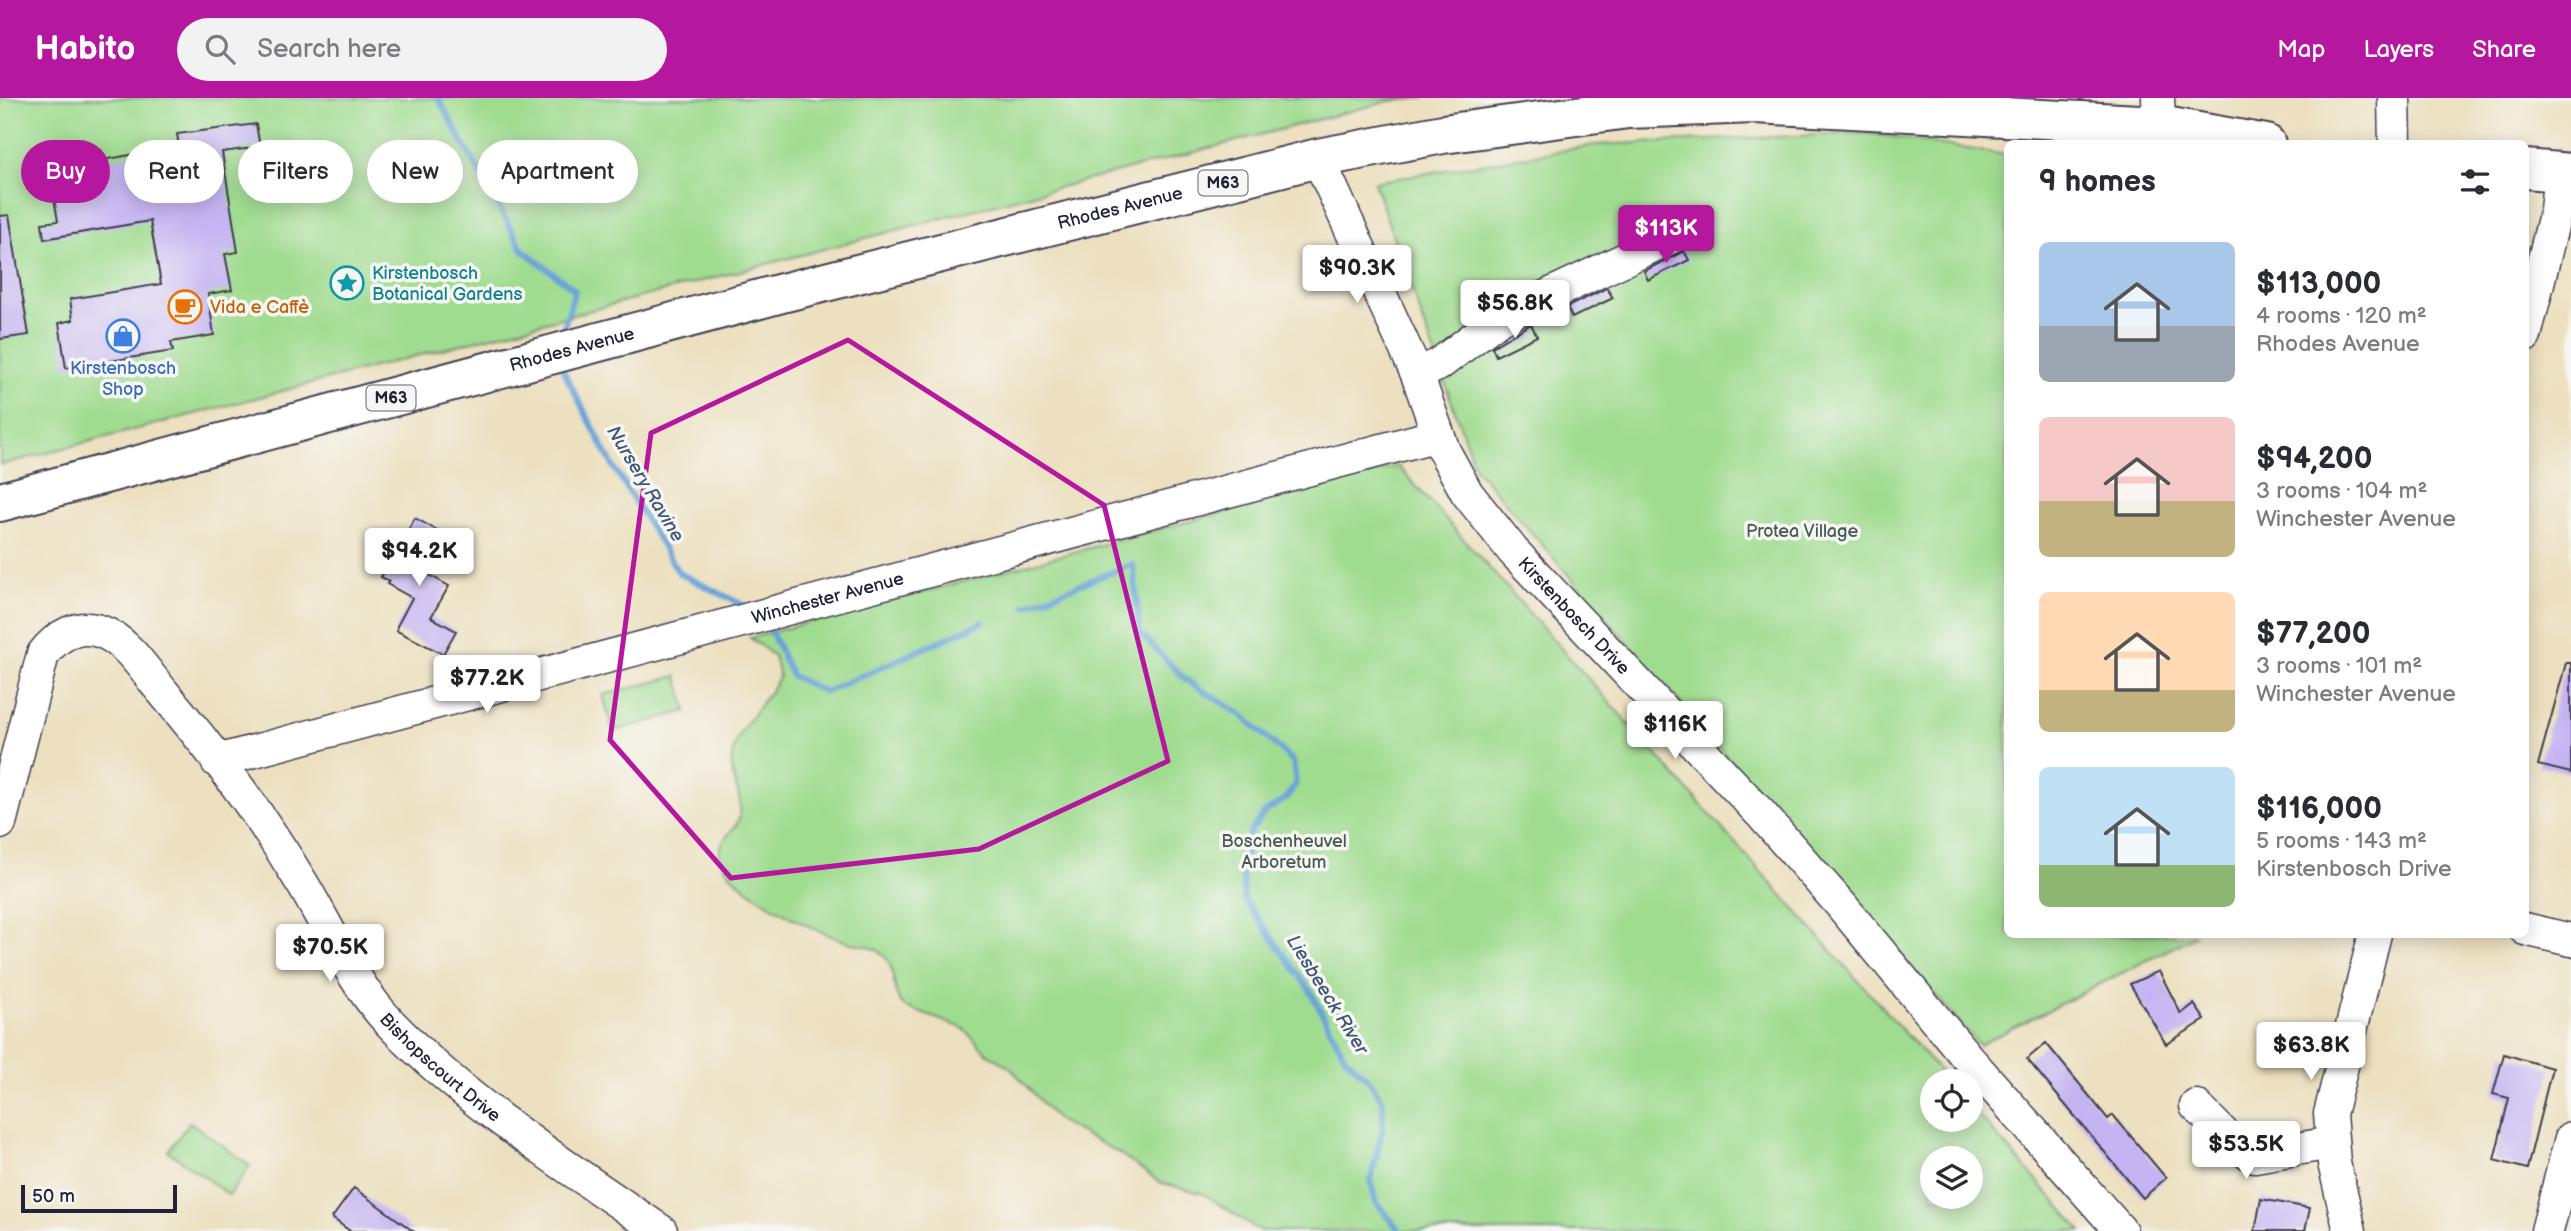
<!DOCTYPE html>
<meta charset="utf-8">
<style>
body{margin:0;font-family:"Balsamiq Sans",sans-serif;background:#f2f2f3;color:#2b2b33;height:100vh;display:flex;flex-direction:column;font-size:26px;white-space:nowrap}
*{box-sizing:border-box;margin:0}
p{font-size:23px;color:#7c7c81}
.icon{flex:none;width:38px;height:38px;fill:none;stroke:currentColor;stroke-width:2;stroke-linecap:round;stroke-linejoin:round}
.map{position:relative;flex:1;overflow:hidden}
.panel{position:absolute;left:2004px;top:42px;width:525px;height:798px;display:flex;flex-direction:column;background:#fff;border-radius:10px;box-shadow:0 4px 18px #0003}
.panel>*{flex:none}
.top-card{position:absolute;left:21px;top:42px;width:665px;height:63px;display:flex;gap:14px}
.buttons{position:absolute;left:1920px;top:971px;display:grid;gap:14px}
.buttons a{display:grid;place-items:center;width:63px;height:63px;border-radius:50%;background:#fff;box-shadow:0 4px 18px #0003;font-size:35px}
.scale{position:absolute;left:21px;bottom:18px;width:156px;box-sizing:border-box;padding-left:7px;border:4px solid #22223b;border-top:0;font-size:19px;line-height:24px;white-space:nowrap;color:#22223b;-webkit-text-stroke:5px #f6f6f2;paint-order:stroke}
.price{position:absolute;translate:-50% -60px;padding:0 16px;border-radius:7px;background:#fff;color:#222;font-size:23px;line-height:46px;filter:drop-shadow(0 2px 4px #0008)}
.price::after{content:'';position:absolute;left:50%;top:42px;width:21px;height:16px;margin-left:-10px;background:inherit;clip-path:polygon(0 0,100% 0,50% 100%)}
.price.current{background:#b5179e;color:#fff}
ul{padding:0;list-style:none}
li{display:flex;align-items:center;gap:21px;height:175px;padding:0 35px}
li span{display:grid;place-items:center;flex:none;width:196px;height:140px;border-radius:10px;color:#555}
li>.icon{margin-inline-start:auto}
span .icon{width:84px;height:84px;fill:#fffc;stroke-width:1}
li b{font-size:30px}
h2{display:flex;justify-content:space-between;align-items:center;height:84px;padding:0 35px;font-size:30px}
.pill{padding:0 24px;border-radius:32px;background:#fff;box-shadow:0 4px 18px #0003;font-size:24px;line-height:63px}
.pill.current{background:#b5179e;color:#fff}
header{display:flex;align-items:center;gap:42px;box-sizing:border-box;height:98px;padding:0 35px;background:#b5179e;color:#fff}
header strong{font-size:33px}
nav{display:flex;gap:38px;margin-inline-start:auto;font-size:24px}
.search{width:490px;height:63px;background:#f2f2f3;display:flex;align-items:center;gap:18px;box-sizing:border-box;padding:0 24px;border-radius:38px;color:#7c7c81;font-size:26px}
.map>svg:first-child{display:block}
</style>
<header>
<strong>Habito</strong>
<div class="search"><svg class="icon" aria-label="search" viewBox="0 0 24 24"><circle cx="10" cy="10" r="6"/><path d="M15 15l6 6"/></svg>Search here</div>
<nav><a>Map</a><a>Layers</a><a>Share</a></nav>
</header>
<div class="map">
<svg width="2571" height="1133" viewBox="0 0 2571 1133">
<rect width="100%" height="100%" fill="#f6f6f2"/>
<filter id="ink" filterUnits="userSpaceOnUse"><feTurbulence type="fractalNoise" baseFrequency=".0143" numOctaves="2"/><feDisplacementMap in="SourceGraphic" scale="14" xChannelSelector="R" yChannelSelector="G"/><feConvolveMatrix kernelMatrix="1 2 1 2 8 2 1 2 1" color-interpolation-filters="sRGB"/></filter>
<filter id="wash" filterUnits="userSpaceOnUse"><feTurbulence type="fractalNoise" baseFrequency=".00686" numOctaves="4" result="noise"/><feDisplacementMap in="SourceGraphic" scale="28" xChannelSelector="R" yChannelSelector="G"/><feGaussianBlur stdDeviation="1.57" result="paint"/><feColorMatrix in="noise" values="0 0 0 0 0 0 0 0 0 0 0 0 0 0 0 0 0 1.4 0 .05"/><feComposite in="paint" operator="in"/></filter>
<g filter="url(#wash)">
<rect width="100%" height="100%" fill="#ece0c0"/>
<!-- green -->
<g fill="#a0dc90" stroke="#617f66" stroke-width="2" fill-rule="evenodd">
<path d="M 0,0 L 1426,0 L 1389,3 L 0,367 Z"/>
<path d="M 1866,35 L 2007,57 L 2007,836 L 2197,837 L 1979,947 L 1475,370 L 1374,84 L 1594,47 Z"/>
<path d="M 1398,368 L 1948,983 L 1932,984 L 1932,1022 L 1970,1022 L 1971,1009 L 2082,1133 L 1260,1133 L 1204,1096 L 1159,1084 L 1119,1055 L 1057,1022 L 1011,970 L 988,956 L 963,930 L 905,909 C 888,895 900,869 880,854 C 869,846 856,847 844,843 C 826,836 808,828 791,819 C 773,809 717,777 720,753 C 721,738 738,732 740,717 C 743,696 729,679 732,660 C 736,627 767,606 779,578 L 774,558 L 750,540 ZM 1932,1060 L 1970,1060 L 1970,1099 L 1932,1099 Z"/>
<path d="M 677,578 L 687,613 L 613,633 L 603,597 Z"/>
<path d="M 190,1024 L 250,1068 L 229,1097 L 168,1053 Z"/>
</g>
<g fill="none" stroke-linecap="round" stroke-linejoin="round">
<!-- stream -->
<g stroke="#67a2d7" stroke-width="6">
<path d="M 438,0 L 523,152 L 575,192 L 560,242"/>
<path d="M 561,268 L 613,368 L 679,475 L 747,509"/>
<path d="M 1025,508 L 1133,466 L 1140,535 L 1185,581 L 1243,618 L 1293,663 L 1296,685 L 1287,700 L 1265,714 L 1250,734 L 1242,771 L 1244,801 L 1309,891 L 1346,960 L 1368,981 L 1383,1003 L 1383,1029 L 1371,1082 L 1375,1103 L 1400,1133"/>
<path d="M 768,527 L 792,578 L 825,594 L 983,524"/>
</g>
</g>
<g id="blocks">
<!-- building -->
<g fill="#c5b4f2">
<path d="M 256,26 L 260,49 L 222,54 L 238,154 L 225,156 L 232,192 L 208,196 L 214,237 L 171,244 L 173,253 L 66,270 L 59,225 L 73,222 L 70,201 L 161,186 L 150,123 L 44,141 L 42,125 L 58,123 L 49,72 L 179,48 L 177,36 Z"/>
<path d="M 9,117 L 29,237 L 0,241 L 0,118 Z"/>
<path d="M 1684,153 L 1689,162 L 1648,182 L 1644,173 Z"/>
<path d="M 1607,190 L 1613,200 L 1572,220 L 1567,209 Z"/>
<path d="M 1531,226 L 1537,238 L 1496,258 L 1492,249 Z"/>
<path d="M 415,420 L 440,434 L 419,471 L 449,488 L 431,519 L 456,533 L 443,556 L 397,533 L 397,528 L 412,500 L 387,486 L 389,483 L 381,479 Z"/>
<path d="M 2566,565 L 2571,565 L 2571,675 L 2538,667 Z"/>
<path d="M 2159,873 L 2181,916 L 2194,906 L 2205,922 L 2166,946 L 2130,886 Z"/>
<path d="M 2046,945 L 2108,1021 L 2113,1017 L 2166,1080 L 2143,1100 L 2027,961 Z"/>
<path d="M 2504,956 L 2552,970 L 2527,1071 L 2494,1062 L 2509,1000 L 2493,996 Z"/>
<path d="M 354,1090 L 413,1133 L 350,1133 L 332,1120 Z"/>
<path d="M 2261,1101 L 2310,1110 L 2305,1133 L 2255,1133 Z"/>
</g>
</g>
</g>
<g filter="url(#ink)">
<use href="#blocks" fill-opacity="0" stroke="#403e4f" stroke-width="2"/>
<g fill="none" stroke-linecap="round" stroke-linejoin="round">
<defs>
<g id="minor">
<path d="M 2158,0 L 2159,27"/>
<path d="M 2394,0 L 2395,46"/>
<path id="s1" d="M 1318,60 L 1417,276 L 1444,353 L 1467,395 L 1513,453 L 1761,716 L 1841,807 L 1966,958 L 2121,1133"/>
<path d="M 2525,238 L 2556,112 L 2560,74"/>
<path d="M 1417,276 L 1438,267 L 1500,220 L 1674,138"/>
<path id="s2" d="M 217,663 L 1438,337"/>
<path id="s3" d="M 0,725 L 43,556 C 57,538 78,525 102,534 C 127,543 145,573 162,593 C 213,653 261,717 302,785 C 331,833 353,887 392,927 C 470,1008 569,1070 661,1133"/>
<path d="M 2525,831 L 2571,842"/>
<path d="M 2196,1008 L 2237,1049 L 2255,1058 L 2332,1045"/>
<path d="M 2350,1133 L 2334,1065 L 2330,1016 L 2375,836"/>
<path d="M 2547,1133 L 2571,1040"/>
</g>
<g id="major">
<path d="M 2525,71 L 2571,75"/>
<path id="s4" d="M 0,404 L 782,195 L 1318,60 L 1443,36 L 1628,11 L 1754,6 L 2159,27 L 2266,46"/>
</g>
</defs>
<!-- minor casing -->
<use href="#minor" stroke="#403e4f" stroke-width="35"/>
<!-- major casing -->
<use href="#major" stroke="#403e4f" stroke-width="42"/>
<!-- minor -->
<use href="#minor" stroke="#fff" stroke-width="32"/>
<!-- major -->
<use href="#major" stroke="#fff" stroke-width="38"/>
</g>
</g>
<!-- marked area -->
<path fill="none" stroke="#b5179e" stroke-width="5" stroke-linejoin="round" d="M 848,242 L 1104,407 L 1168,663 L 979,751 L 731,780 L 610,642 L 651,335 Z"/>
<!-- icons -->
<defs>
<symbol id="sight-ring" viewBox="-11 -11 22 22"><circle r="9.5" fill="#f6f6f2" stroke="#0f9aa8" stroke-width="1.5"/><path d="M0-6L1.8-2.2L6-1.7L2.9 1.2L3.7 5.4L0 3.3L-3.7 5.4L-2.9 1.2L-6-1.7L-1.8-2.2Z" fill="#0f9aa8"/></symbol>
<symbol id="cafe-ring" viewBox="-11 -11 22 22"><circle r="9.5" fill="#f6f6f2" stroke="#e8710a" stroke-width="1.5"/><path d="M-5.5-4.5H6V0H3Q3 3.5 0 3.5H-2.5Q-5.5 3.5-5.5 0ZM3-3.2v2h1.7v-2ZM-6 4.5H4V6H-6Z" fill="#e8710a"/></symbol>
<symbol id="shop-ring" viewBox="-11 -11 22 22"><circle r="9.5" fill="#f6f6f2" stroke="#3f7fe0" stroke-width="1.5"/><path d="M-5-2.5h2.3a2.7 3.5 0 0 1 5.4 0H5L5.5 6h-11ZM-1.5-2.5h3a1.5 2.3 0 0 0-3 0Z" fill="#3f7fe0"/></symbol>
</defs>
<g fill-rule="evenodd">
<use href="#sight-ring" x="328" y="166" width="38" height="38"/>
<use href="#cafe-ring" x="166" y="190" width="38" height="38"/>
<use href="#shop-ring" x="104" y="219" width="38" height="38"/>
</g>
<g text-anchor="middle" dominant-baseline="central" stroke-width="7" stroke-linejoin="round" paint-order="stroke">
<!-- shield labels -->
<g fill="#f6f6f2" stroke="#626272" stroke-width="2">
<rect x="1198.5" y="72.5" width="49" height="25" rx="5"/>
<rect x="366.5" y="287.5" width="49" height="25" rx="5"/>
</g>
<g font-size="16" font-weight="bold" fill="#22223b">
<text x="1223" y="85">M63</text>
<text x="391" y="300">M63</text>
</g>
<!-- street labels -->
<g font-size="18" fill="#22223b" stroke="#f6f6f2">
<text stroke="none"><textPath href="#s4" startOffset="1158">Rhodes Avenue</textPath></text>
<text stroke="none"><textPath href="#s4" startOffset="592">Rhodes Avenue</textPath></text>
<text stroke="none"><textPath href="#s2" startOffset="632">Winchester Avenue</textPath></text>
<text stroke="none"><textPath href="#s1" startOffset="530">Kirstenbosch Drive</textPath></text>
<text stroke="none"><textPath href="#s3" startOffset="798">Bishopscourt Drive</textPath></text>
</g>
<!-- culture labels -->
<g font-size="18" fill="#0d838f" stroke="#f6f6f2" text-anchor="start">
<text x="372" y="175">Kirstenbosch<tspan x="372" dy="21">Botanical Gardens</tspan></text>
</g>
<!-- food labels -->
<g font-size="18" fill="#c56008" stroke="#f6f6f2" text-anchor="start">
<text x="210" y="209">Vida e Caffè</text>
</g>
<!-- shop labels -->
<g font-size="18" fill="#366cbe" stroke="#f6f6f2">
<text x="123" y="270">Kirstenbosch<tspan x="123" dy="21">Shop</tspan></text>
</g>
<!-- park labels -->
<g font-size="18" fill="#485a54" stroke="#f6f6f2">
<text x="1802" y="433">Protea Village</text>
<text x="1284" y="743">Boschenheuvel<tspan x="1284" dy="21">Arboretum</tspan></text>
</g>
<!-- water labels -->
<g font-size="19" font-style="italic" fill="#3e5579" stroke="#f6f6f2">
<text transform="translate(645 386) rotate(59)">Nursery Ravine</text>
<text transform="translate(1327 897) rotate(58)">Liesbeeck River</text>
</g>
</g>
</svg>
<div class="buttons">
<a><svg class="icon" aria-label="locate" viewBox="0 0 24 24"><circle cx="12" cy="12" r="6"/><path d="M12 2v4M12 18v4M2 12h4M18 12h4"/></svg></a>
<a><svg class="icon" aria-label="layers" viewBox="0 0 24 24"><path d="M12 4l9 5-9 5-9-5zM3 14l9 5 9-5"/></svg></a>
</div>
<div class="scale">50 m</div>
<b class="price current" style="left:1666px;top:167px">$113K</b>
<b class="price" style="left:1357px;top:207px">$90.3K</b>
<b class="price" style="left:1515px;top:242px">$56.8K</b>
<b class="price" style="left:419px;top:490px">$94.2K</b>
<b class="price" style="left:487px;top:617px">$77.2K</b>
<b class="price" style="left:1675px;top:663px">$116K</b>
<b class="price" style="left:330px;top:886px">$70.5K</b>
<b class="price" style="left:2311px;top:984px">$63.8K</b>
<b class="price" style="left:2246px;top:1083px">$53.5K</b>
<div class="top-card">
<a class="pill current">Buy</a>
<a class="pill">Rent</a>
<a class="pill">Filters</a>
<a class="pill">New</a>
<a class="pill">Apartment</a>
</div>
<section class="panel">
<h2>9 homes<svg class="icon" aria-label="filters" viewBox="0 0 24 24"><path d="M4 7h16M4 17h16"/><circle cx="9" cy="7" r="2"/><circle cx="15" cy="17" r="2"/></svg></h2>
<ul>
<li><span style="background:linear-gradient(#a9c7e8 60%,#9aa5b1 0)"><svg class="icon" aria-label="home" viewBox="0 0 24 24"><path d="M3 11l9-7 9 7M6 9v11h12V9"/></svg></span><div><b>$113,000</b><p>4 rooms · 120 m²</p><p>Rhodes Avenue</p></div></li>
<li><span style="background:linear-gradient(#f6c9c9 60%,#c2b280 0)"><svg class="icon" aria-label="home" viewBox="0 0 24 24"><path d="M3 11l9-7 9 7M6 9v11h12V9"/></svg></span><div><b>$94,200</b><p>3 rooms · 104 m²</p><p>Winchester Avenue</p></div></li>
<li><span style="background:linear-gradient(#ffd9b3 70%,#c2b280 0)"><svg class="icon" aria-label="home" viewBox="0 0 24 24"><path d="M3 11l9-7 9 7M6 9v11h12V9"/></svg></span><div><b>$77,200</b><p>3 rooms · 101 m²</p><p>Winchester Avenue</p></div></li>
<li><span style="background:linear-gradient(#bfe0f5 70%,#8fb573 0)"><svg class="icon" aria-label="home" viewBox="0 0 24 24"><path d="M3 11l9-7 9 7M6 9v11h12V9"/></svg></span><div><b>$116,000</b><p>5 rooms · 143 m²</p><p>Kirstenbosch Drive</p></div></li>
</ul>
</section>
</div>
